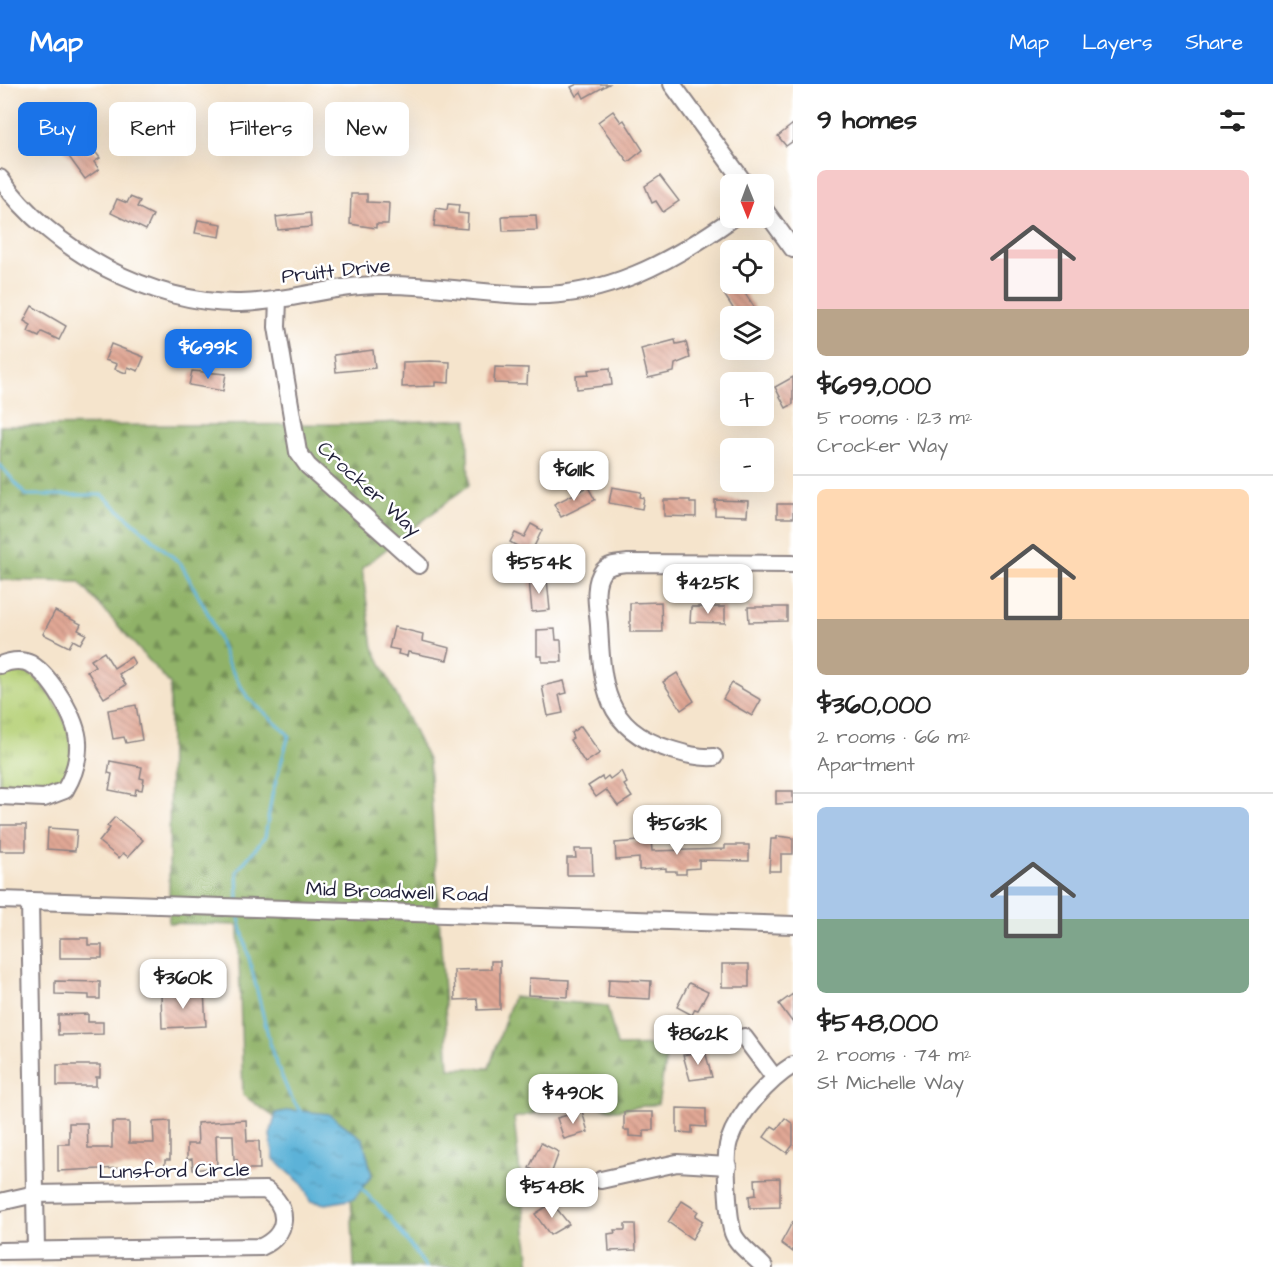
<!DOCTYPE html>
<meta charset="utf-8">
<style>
body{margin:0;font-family:"Architects Daughter",sans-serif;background:#f2f2f2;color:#222;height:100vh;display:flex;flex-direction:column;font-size:22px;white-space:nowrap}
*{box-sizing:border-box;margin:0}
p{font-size:20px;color:#767676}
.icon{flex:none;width:33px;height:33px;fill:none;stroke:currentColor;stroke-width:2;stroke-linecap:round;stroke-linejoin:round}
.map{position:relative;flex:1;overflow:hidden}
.drawer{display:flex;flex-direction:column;background:#fff;width:480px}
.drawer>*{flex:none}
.top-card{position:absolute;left:18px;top:18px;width:570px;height:54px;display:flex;gap:12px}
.needle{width:39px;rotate:179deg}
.buttons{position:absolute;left:720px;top:90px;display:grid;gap:12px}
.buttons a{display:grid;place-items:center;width:54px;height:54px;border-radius:9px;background:#fff;box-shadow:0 6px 24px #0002;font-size:30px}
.price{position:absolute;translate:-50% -51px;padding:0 14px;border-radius:12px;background:#fff;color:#222;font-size:20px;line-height:39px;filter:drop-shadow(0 2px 3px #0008)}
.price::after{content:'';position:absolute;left:50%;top:36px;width:18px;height:14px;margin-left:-9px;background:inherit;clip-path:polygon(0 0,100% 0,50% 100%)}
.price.active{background:#1a73e8;color:#fff}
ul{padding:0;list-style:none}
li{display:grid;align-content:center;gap:12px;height:318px;padding:0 24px}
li+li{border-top:2px solid #e0e0e0}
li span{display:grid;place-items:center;height:186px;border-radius:9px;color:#555}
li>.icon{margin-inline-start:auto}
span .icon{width:108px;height:108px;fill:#fffc;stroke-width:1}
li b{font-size:26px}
h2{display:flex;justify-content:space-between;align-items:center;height:72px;padding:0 24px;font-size:26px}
.pill{padding:0 21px;border-radius:9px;background:#fff;box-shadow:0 6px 24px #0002;font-size:21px;line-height:54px}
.pill.active{background:#1a73e8;color:#fff}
header{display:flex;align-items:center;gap:36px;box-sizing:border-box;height:84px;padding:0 30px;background:#1a73e8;color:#fff}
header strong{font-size:28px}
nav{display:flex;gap:33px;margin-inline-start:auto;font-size:21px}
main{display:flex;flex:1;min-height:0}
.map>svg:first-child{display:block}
</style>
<header>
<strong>Map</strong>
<nav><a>Map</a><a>Layers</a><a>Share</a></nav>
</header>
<main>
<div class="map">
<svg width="793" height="1183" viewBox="0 0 793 1183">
<defs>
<pattern id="grass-tufts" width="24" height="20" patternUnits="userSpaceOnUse" patternTransform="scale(1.5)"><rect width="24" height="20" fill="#b5d076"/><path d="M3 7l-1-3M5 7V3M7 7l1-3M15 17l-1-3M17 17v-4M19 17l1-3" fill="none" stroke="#9bb267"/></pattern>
<pattern id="forest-firs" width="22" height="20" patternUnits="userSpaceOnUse" patternTransform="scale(1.5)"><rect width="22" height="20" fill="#90b267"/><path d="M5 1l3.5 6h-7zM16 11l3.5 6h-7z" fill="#759056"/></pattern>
<pattern id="water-ripples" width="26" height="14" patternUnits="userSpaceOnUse" patternTransform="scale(1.5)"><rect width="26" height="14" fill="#5bb2d8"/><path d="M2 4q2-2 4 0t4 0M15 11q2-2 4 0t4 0" fill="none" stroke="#4b90b0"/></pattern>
<pattern id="building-back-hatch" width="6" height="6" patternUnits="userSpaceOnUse" patternTransform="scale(1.5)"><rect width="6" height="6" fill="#e0a794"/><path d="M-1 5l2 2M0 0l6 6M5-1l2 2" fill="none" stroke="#c08f80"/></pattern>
</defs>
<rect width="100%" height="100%" fill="#fff"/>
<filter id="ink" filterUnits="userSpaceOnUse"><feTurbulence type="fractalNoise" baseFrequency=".0167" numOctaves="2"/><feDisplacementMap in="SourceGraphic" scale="12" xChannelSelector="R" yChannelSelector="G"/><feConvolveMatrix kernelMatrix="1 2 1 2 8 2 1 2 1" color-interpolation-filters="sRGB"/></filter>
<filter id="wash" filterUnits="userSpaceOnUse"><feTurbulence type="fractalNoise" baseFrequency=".008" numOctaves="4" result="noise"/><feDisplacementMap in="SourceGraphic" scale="24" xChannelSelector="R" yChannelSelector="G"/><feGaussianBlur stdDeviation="1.35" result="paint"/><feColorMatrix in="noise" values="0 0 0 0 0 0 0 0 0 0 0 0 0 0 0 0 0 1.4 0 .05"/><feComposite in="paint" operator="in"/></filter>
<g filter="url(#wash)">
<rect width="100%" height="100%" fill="#f5e4cc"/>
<!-- grass -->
<path fill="url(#grass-tufts)" stroke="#6c7958" stroke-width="1.5" d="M 20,585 C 48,595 79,651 70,681 C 69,687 65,692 62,698 C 41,707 22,706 0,706 L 0,589 Z"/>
<!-- forest -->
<path fill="url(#forest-firs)" stroke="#596a51" stroke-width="1.5" d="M 467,335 L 469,401 L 362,484 L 373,563 L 429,678 L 449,984 L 489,984 L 513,913 L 607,922 L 617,962 L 668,961 L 658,1020 L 616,1026 L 582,1019 L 514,1034 L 530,1183 L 354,1183 L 350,1086 L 243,1011 L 238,841 L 169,839 L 170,600 L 79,498 L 0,496 L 0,342 L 357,340 Z"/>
<!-- water -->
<path fill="url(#water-ripples)" stroke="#3e6a8a" stroke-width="1.5" d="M 291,1026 L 329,1030 L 363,1055 L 372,1091 L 354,1115 L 326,1120 L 310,1117 L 303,1101 L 274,1075 L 270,1051 L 276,1029 Z"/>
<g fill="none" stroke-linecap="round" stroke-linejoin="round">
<!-- stream -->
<g stroke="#5bb2d8" stroke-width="3">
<path d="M 0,381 L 26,411 L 102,411 L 181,480 L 211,535 L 228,580 L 248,614 L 289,651 L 272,711 L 265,753 L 237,787 L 238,817"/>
<path d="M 239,834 L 273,971 L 290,1012 L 301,1028"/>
<path d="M 361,1104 L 390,1134 L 426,1183"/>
</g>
</g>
<g id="blocks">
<!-- building -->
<g fill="url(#building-back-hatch)">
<path d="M 577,0 L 609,0 L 584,14 L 581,8 L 576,12 L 571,3 Z"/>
<path d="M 613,27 L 621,38 L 624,36 L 643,66 L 628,78 L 598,38 Z"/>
<path d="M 793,40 L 793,57 L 786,62 L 778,52 Z"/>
<path d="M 78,56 L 88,70 L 94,66 L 100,74 L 94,78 L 99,85 L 85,95 L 64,66 Z"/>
<path d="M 660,92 L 679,117 L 663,128 L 656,117 L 652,119 L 645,102 Z"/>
<path d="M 351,110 L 367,110 L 367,118 L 389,119 L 388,140 L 376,140 L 376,144 L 350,140 Z"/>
<path d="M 130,113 L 140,117 L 137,123 L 153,131 L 146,146 L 111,129 L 117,115 L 127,119 Z"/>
<path d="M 448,120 L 459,121 L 458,129 L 468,130 L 467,145 L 434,142 L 436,124 L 447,126 Z"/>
<path d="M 310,129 L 311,143 L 278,146 L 276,133 Z"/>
<path d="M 536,131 L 537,146 L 503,147 L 502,132 Z"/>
<path d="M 198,136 L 222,140 L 220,153 L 195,149 Z"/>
<path d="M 734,200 L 739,200 L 760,232 L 738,232 L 722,207 Z"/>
<path d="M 32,222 L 66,242 L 59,256 L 42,248 L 39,253 L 28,248 L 31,241 L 24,237 Z"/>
<path d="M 675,256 L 676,260 L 686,258 L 690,274 L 675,280 L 674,288 L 648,294 L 641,265 Z"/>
<path d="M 111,260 L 144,273 L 138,287 L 128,283 L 126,289 L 115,285 L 117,280 L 105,276 Z"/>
<path d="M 373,266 L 375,284 L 336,288 L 334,271 Z"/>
<path d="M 431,277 L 450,278 L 449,299 L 435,298 L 435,302 L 402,303 L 403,278 Z"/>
<path d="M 495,283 L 528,284 L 527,300 L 494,299 Z"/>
<path d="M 610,284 L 612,301 L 577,305 L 576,292 L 589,291 L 588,286 Z"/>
<path d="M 192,287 L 226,290 L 223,307 L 189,301 Z"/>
<path d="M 793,293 L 793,320 L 786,324 L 775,303 Z"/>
<path d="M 588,403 L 595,416 L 561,433 L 554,420 Z"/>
<path d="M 612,403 L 641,408 L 640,413 L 644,414 L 642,425 L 609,419 Z"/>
<path d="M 664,416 L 690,416 L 690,419 L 696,419 L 696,433 L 664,432 Z"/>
<path d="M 715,416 L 748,417 L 747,432 L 715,431 Z"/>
<rect x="777" y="420" width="16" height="14"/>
<path d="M 531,440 L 542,446 L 529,473 L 515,466 L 517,462 L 510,458 L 515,449 L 524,453 Z"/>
<path d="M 547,495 L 550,526 L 532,528 L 529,496 Z"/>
<path d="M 661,518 L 662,548 L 630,548 L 630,519 Z"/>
<path d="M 691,523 L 725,523 L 725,539 L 690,538 Z"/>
<path d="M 748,523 L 787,523 L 787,537 L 749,538 Z"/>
<path d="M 55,527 L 81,540 L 78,546 L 86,550 L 80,560 L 73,556 L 69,563 L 43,550 Z"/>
<path d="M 394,543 L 423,550 L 422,557 L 450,564 L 447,576 L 418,570 L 408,568 L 407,572 L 398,570 L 399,566 L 389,564 Z"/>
<path d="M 555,545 L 556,556 L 561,556 L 562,578 L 542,578 L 542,572 L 537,572 L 537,546 Z"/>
<path d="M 104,568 L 114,584 L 131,573 L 135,580 L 119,590 L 126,601 L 104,614 L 87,587 L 95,582 L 91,576 Z"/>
<path d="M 677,589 L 694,617 L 681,626 L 663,598 Z"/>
<path d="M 564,597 L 567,609 L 559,611 L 563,629 L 548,632 L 542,602 Z"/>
<path d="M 732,599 L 761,616 L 752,632 L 723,615 Z"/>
<path d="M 136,621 L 142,656 L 126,659 L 124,653 L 113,655 L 108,626 Z"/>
<path d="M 581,642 L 600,669 L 585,679 L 570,656 L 573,654 L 571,649 Z"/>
<path d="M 110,677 L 142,683 L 140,694 L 144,695 L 142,706 L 136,705 L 135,711 L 109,706 L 112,690 L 108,689 Z"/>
<path d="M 621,687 L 627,699 L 624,701 L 632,713 L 618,722 L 606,706 L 596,713 L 588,702 L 602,693 L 603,696 L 608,692 L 610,695 Z"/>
<path d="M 776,707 L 793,707 L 793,719 L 776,720 Z"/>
<path d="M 115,733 L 143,756 L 128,773 L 123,769 L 119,774 L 99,758 L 110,744 L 107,742 Z"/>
<rect x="0" y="741" width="26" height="26"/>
<path d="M 48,744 L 77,746 L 75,767 L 47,765 Z"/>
<path d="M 777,752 L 793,754 L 793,770 L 781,770 L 781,787 L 769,787 L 771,755 L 777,755 Z"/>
<path d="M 651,756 L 652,767 L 725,765 L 725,761 L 749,761 L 749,777 L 699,776 L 699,784 L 686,785 L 686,790 L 676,790 L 676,787 L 666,787 L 666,784 L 639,786 L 639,774 L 616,776 L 615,759 Z"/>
<path d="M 575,765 L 592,765 L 593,791 L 567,791 L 567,774 L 576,774 Z"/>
<path d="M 60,854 L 88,854 L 88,861 L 102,861 L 102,874 L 60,874 Z"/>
<path d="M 491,877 L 500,877 L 500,925 L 478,926 L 477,915 L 455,916 L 454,886 L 491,885 Z"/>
<rect x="722" y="880" width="27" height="23"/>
<path d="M 529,894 L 569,896 L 568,913 L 528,911 Z"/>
<path d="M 609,895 L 651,897 L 650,915 L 608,913 Z"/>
<path d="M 55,897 L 100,898 L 100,915 L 89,915 L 89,911 L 55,910 Z"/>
<path d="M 689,899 L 708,908 L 698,926 L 695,925 L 692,931 L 677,923 Z"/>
<path d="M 204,907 L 206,942 L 162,944 L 161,909 Z"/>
<path d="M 793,910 L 793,939 L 779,920 Z"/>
<path d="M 88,930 L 88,938 L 103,938 L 103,950 L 58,951 L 58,931 Z"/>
<path d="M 705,967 L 712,993 L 690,996 L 683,971 Z"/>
<path d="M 57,981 L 100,981 L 100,993 L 96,993 L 96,1002 L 57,1002 Z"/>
<path d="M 677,1024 L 706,1025 L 706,1043 L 692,1042 L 692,1049 L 677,1048 Z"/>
<path d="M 582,1027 L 588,1048 L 564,1055 L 557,1034 Z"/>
<path d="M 624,1028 L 653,1028 L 653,1046 L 644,1046 L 644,1053 L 629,1052 L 629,1046 L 624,1046 Z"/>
<path d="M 785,1034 L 793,1040 L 793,1061 L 787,1069 L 764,1053 L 772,1042 L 777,1045 Z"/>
<path d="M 246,1036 L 247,1057 L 259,1057 L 260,1085 L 237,1085 L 237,1075 L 234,1075 L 233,1051 L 216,1051 L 217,1083 L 193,1086 L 192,1075 L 187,1076 L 187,1060 L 198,1060 L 197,1039 Z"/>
<path d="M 170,1037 L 170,1076 L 165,1076 L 165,1086 L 143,1086 L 143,1083 L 58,1087 L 58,1060 L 69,1060 L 69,1039 L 87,1039 L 88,1064 L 112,1064 L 112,1038 L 129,1038 L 129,1059 L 154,1059 L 153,1038 Z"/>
<path d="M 541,1059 L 559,1068 L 550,1093 L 529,1084 Z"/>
<path d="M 780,1094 L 780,1123 L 750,1124 L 749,1112 L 756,1111 L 755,1095 Z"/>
<path d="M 682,1117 L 698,1127 L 695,1132 L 703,1137 L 692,1155 L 668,1138 Z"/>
<path d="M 552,1119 L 569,1140 L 550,1151 L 535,1130 Z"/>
<path d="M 793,1137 L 793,1168 L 781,1159 Z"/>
<path d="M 625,1140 L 635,1140 L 636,1166 L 609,1167 L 608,1150 L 615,1149 L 614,1146 L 625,1146 Z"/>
</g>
</g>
</g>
<g filter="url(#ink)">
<use href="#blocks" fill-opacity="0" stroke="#8c8384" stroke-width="1.5"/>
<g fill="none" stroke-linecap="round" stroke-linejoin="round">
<defs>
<g id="minor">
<path d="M 672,0 L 745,100"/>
<path d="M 0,94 C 50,166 153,221 241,219 C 288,218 333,201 380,201 C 429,200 477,209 525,211 C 604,215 671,178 733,134"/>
<path d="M 764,125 L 793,165"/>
<path d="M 278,215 L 277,243 L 298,368 L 308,382 L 419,481"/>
<path d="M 0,581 C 10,577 21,575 31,580 C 51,592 77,635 78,658 C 79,676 74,691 65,706 L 44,714 L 0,712"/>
<path d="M 714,673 C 698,674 685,670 669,665 C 604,645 602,601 599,541 C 598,525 592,501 603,487 C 609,480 619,480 628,479 L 793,480"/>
<path d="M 0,816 L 793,841"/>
<path d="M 30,817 L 36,1166"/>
<path d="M 744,953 L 774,993"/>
<path d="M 601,1096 L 677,1079 L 728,1082"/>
<path d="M 0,1118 L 35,1110 L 266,1106 C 290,1124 289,1150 261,1163 L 0,1167"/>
<path d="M 764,1183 C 756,1174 737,1161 733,1149 C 728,1134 724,1072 729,1057 C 738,1029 769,996 793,981"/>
</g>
</defs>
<!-- minor casing -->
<use href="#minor" stroke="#8c8384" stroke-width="20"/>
<!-- minor -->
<use href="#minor" stroke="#fff" stroke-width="16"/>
</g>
</g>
<g text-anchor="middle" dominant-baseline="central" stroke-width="5" stroke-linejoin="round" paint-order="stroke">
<!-- street labels -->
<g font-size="20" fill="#22223b" stroke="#fff">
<text transform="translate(336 187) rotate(-6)">Pruitt Drive</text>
<text transform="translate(369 405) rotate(42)">Crocker Way</text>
<text transform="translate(397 808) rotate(2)">Mid Broadwell Road</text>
<text transform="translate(174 1087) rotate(-1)">Lunsford Circle</text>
</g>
</g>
</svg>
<div class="buttons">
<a><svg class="needle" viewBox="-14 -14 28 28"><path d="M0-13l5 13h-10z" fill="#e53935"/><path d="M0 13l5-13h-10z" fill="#767676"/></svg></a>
<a><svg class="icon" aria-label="locate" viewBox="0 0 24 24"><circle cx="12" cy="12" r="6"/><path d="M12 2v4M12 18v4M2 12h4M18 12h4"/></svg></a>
<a><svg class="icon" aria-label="layers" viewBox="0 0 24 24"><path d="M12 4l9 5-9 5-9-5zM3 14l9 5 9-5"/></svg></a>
<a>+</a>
<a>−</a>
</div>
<b class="price active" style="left:208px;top:296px">$699K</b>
<b class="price" style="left:574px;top:418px">$611K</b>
<b class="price" style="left:539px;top:511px">$554K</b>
<b class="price" style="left:708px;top:531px">$425K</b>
<b class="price" style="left:677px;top:772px">$563K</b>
<b class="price" style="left:183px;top:926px">$360K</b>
<b class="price" style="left:698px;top:982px">$862K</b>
<b class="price" style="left:573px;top:1041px">$490K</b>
<b class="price" style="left:552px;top:1135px">$548K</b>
<div class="top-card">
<a class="pill active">Buy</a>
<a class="pill">Rent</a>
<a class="pill">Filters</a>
<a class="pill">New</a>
</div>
</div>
<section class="drawer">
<h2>9 homes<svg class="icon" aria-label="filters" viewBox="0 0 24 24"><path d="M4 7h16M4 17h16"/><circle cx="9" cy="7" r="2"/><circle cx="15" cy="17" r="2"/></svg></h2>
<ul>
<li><span style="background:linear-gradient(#f6c9c9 75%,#b9a48a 0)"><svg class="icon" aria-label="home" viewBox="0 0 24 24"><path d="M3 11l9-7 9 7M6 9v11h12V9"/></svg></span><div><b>$699,000</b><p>5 rooms · 123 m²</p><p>Crocker Way</p></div></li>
<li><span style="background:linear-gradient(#ffd9b3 70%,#b9a48a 0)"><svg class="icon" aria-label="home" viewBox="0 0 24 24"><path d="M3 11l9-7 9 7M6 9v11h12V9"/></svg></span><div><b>$360,000</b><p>2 rooms · 66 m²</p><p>Apartment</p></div></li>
<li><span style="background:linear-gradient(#a9c7e8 60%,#7fa58c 0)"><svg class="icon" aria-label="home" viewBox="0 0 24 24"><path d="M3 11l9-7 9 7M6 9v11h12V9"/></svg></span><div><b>$548,000</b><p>2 rooms · 74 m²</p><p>St Michelle Way</p></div></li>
</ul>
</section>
</main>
